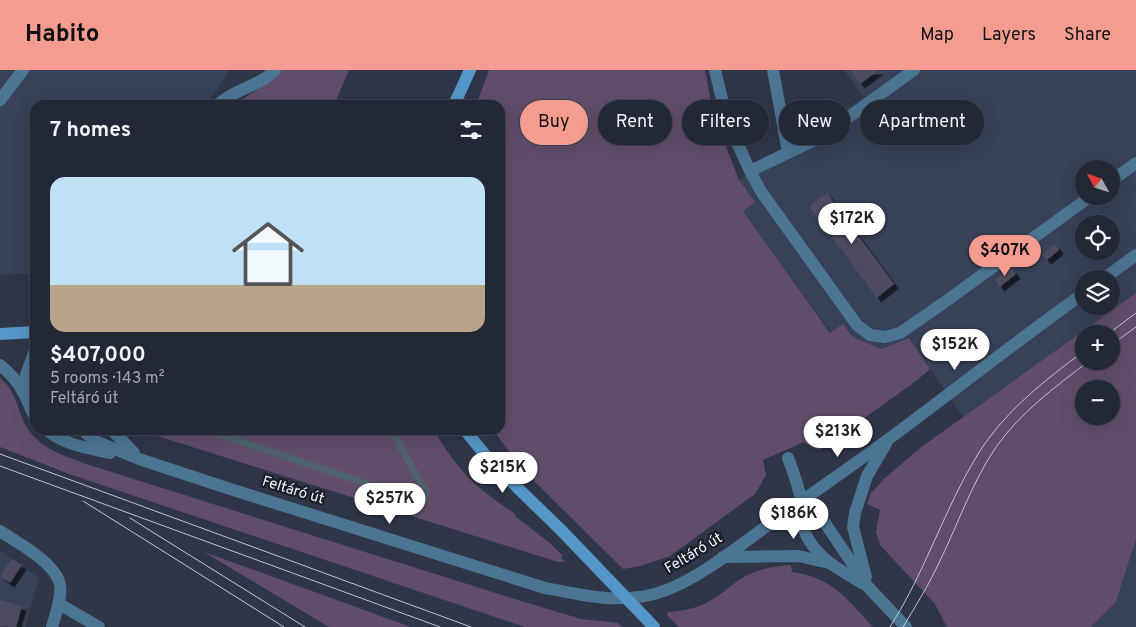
<!DOCTYPE html>
<meta charset="utf-8">
<style>
body{margin:0;font-family:Overpass,sans-serif;background:#2b303e;color:#f1f3f6;height:100vh;display:flex;flex-direction:column;font-size:19px;white-space:nowrap}
*{box-sizing:border-box;margin:0}
p{font-size:16px;color:#a3a6ad}
.icon{flex:none;width:28px;height:28px;fill:none;stroke:currentColor;stroke-width:2;stroke-linecap:round;stroke-linejoin:round}
.map{position:relative;flex:1;overflow:hidden}
.side{position:absolute;left:30px;top:30px;width:475px;height:335px;display:flex;flex-direction:column;background:#232836;border-radius:15px;box-shadow:0 5px 20px #0002,0 0 0 1px #404451}
.side>*{flex:none}
.banner{position:absolute;left:520px;top:30px;width:475px;height:45px;display:flex;gap:10px}
.needle{width:32px;rotate:310deg}
.fabs{position:absolute;left:1075px;top:90px;display:grid;gap:10px}
.fabs a{display:grid;place-items:center;width:45px;height:45px;border-radius:50%;background:#232836;box-shadow:0 5px 20px #0002,0 0 0 1px #404451;font-size:25px}
.price{position:absolute;translate:-50% -42px;padding:0 11px;border-radius:18px;background:#fff;color:#222;font-size:16px;line-height:32px;filter:drop-shadow(0 1px 2px #0008)}
.price::after{content:'';position:absolute;left:50%;top:30px;width:15px;height:11px;margin-left:-8px;background:inherit;clip-path:polygon(0 0,100% 0,50% 100%)}
.price.active{background:#f59c90;color:#111}
ul{padding:0;list-style:none}
li{display:grid;align-content:center;gap:10px;height:265px;padding:0 20px}
li span{display:grid;place-items:center;height:155px;border-radius:15px;color:#555}
li>.icon{margin-inline-start:auto}
span .icon{width:90px;height:90px;fill:#fffc;stroke-width:1}
li b{font-size:21px}
h2{display:flex;justify-content:space-between;align-items:center;height:60px;padding:0 20px;font-size:21px}
.pill{padding:0 18px;border-radius:22px;background:#232836;box-shadow:0 5px 20px #0002,0 0 0 1px #404451;font-size:18px;line-height:45px}
.pill.active{background:#f59c90;color:#111}
header{display:flex;align-items:center;gap:30px;box-sizing:border-box;height:70px;padding:0 25px;background:#f59c90;color:#111}
header strong{font-size:24px}
nav{display:flex;gap:28px;margin-inline-start:auto;font-size:18px}
.map>svg:first-child{display:block}
</style>
<header>
<strong>Habito</strong>
<nav><a>Map</a><a>Layers</a><a>Share</a></nav>
</header>
<div class="map">
<svg width="1136" height="557" viewBox="0 0 1136 557">
<defs>
<filter id="shadow"><feDropShadow dx="4.5" dy="4.5" stdDeviation="0" flood-color="#0009"/></filter>
</defs>
<rect width="100%" height="100%" fill="#2f3648"/>
<!-- built -->
<g fill="#374157" fill-rule="evenodd">
<path d="M 0,0 L 230,0 L 206,35 L 35,35 L 35,203 L 0,205 Z"/>
<path d="M 844,0 L 1136,0 L 1136,223 L 964,348 L 909,268 L 881,279 L 853,267 L 831,263 L 743,141 L 739,110 L 863,27 ZM 1084,99 L 1111,99 L 1111,126 L 1084,126 ZM 1084,154 L 1111,154 L 1111,181 L 1084,181 ZM 1084,209 L 1111,209 L 1111,236 L 1084,236 Z"/>
<path d="M 1136,469 L 1136,557 L 1091,557 L 1116,532 Z"/>
<path d="M 0,480 L 39,508 L 25,557 L 0,557 Z"/>
</g>
<!-- green -->
<g fill="#614d6a" fill-rule="evenodd">
<path d="M 280,0 L 349,0 L 334,35 L 233,35 L 260,18 Z"/>
<path d="M 489,0 L 705,0 L 713,43 L 739,110 L 755,132 L 743,141 L 830,263 L 843,254 L 853,267 L 881,279 L 909,268 L 930,299 L 916,311 L 820,380 L 812,378 L 804,372 L 763,390 L 766,405 L 755,424 L 670,486 L 640,496 L 623,499 L 523,400 L 493,360 L 500,360 L 500,35 L 476,35 Z"/>
<path d="M 1136,223 L 1136,469 L 1116,532 L 1091,557 L 947,557 L 935,534 L 880,475 L 876,462 L 880,440 L 867,434 L 871,423 L 884,409 L 920,378 ZM 1084,264 L 1111,264 L 1111,291 L 1084,291 ZM 1084,319 L 1111,319 L 1111,346 L 1084,346 Z"/>
<path d="M 0,308 C 14,319 16,333 22,348 C 34,377 60,384 86,394 L 521,531 L 581,549 L 618,553 L 622,557 L 525,557 L 69,404 L 0,377 Z"/>
<path d="M 142,360 L 434,360 C 458,402 476,417 515,444 L 515,446 L 551,474 L 563,486 L 561,488 L 565,492 L 558,492 L 154,365 Z"/>
<path d="M 204,482 L 411,557 L 329,557 Z"/>
<path d="M 791,495 L 792,502 C 833,508 846,528 873,557 L 679,557 L 667,545 L 668,542 C 681,541 695,539 706,533 C 718,527 728,518 739,510 C 754,500 772,496 791,495 Z"/>
</g>
<g fill="none" stroke-linecap="round" stroke-linejoin="round">
<!-- stream -->
<path stroke="#4f626b" stroke-width="7" d="M 206,360 L 359,411 L 417,434 C 424,432 427,427 425,420 L 396,369 L 393,360"/>
</g>
<!-- building -->
<g fill="#4e4b5f" filter="url(#shadow)">
<path d="M 850,0 L 879,0 L 860,14 Z"/>
<path d="M 827,123 L 894,214 L 877,228 L 809,136 Z"/>
<path d="M 1055,174 L 1059,180 L 1047,190 L 1042,184 Z"/>
<path d="M 1011,198 L 1016,204 L 1000,217 L 995,210 Z"/>
<path d="M 12,489 L 22,495 L 10,513 L 0,506 Z"/>
<path d="M 0,530 L 22,536 L 16,557 L 0,556 Z"/>
</g>
<g fill="none" stroke-linecap="round" stroke-linejoin="round">
<!-- lane -->
<g stroke="#4c7493" stroke-width="12">
<path d="M 715,0 L 727,50 L 750,101 L 762,123 L 857,255 L 870,265 L 885,267 L 900,263 L 942,234 L 1091,126"/>
<path d="M 773,0 L 788,83"/>
<path d="M 0,30 L 23,0"/>
<path d="M 217,35 C 221,32 226,28 230,26 C 245,17 263,13 275,0"/>
<path d="M 750,101 L 821,67 L 914,0"/>
<path d="M 1111,111 L 1136,93"/>
<path d="M 0,461 C 18,473 52,491 59,511 C 64,522 55,546 52,557"/>
<path d="M 59,534 L 99,557"/>
</g>
<!-- street -->
<g stroke="#4c7493" stroke-width="12">
<path d="M 1103,209 L 1136,185"/>
<path d="M 0,295 C 9,303 18,311 23,322 C 28,330 30,339 35,347"/>
<path d="M 24,322 L 26,305 L 35,280"/>
<path d="M 47,360 C 64,375 88,378 110,383"/>
<path d="M 83,360 L 93,370 L 139,389 L 227,418 L 545,518 C 580,525 615,533 650,525 C 693,516 746,470 782,445 C 818,419 855,394 890,368 C 955,320 1018,270 1084,223"/>
<path d="M 112,360 L 134,383"/>
<path d="M 788,388 C 793,401 798,415 801,429 C 804,439 800,450 804,460 C 814,487 841,501 864,514"/>
<path d="M 802,431 L 813,439 L 821,447 L 868,517 L 906,557"/>
<path d="M 723,487 L 798,486 L 829,493"/>
<path d="M 866,507 L 853,457 L 855,443 L 867,406 L 886,374"/>
</g>
<!-- secondary -->
<g stroke="#5496c7" stroke-width="12">
<path d="M 454,35 L 470,0"/>
<path d="M 0,264 L 35,262"/>
<path d="M 465,360 L 490,391 L 562,461"/>
</g>
<!-- tram -->
<g stroke="#bec4d1" stroke-width="1">
<path d="M 1108,264 L 1136,243"/>
<path d="M 1111,275 L 1136,257"/>
<path d="M 0,384 L 471,557"/>
<path d="M 0,396 L 440,557"/>
<path d="M 83,431 L 284,557"/>
<path d="M 130,448 L 305,557"/>
<path d="M 890,557 C 926,501 944,439 978,384 C 1005,341 1044,311 1084,281"/>
<path d="M 903,557 C 915,537 927,518 937,497 C 957,457 971,414 996,377 C 1021,342 1055,317 1089,291"/>
</g>
<!-- secondary-bridge -->
<path stroke="#5496c7" stroke-width="12" d="M 562,461 L 654,557"/>
</g>
<g text-anchor="middle" dominant-baseline="central" stroke-width="4.5" stroke-linejoin="round" paint-order="stroke">
<!-- street labels -->
<g font-size="15" fill="#edf2fe" stroke="#1b1e26">
<text transform="translate(293 421) rotate(17)">Feltáró út</text>
<text transform="translate(694 484) rotate(-31)">Feltáró út</text>
</g>
</g>
</svg>
<div class="fabs">
<a><svg class="needle" viewBox="-14 -14 28 28"><path d="M0-13l5 13h-10z" fill="#e53935"/><path d="M0 13l5-13h-10z" fill="#a3a6ad"/></svg></a>
<a><svg class="icon" aria-label="locate" viewBox="0 0 24 24"><circle cx="12" cy="12" r="6"/><path d="M12 2v4M12 18v4M2 12h4M18 12h4"/></svg></a>
<a><svg class="icon" aria-label="layers" viewBox="0 0 24 24"><path d="M12 4l9 5-9 5-9-5zM3 14l9 5 9-5"/></svg></a>
<a>+</a>
<a>−</a>
</div>
<b class="price" style="left:852px;top:175px">$172K</b>
<b class="price active" style="left:1005px;top:207px">$407K</b>
<b class="price" style="left:955px;top:301px">$152K</b>
<b class="price" style="left:838px;top:388px">$213K</b>
<b class="price" style="left:503px;top:424px">$215K</b>
<b class="price" style="left:390px;top:455px">$257K</b>
<b class="price" style="left:794px;top:470px">$186K</b>
<div class="banner">
<a class="pill active">Buy</a>
<a class="pill">Rent</a>
<a class="pill">Filters</a>
<a class="pill">New</a>
<a class="pill">Apartment</a>
</div>
<section class="side">
<h2>7 homes<svg class="icon" aria-label="filters" viewBox="0 0 24 24"><path d="M4 7h16M4 17h16"/><circle cx="9" cy="7" r="2"/><circle cx="15" cy="17" r="2"/></svg></h2>
<ul>
<li><span style="background:linear-gradient(#bfe0f5 70%,#b9a48a 0)"><svg class="icon" aria-label="home" viewBox="0 0 24 24"><path d="M3 11l9-7 9 7M6 9v11h12V9"/></svg></span><div><b>$407,000</b><p>5 rooms · 143 m²</p><p>Feltáró út</p></div></li>
</ul>
</section>
</div>
